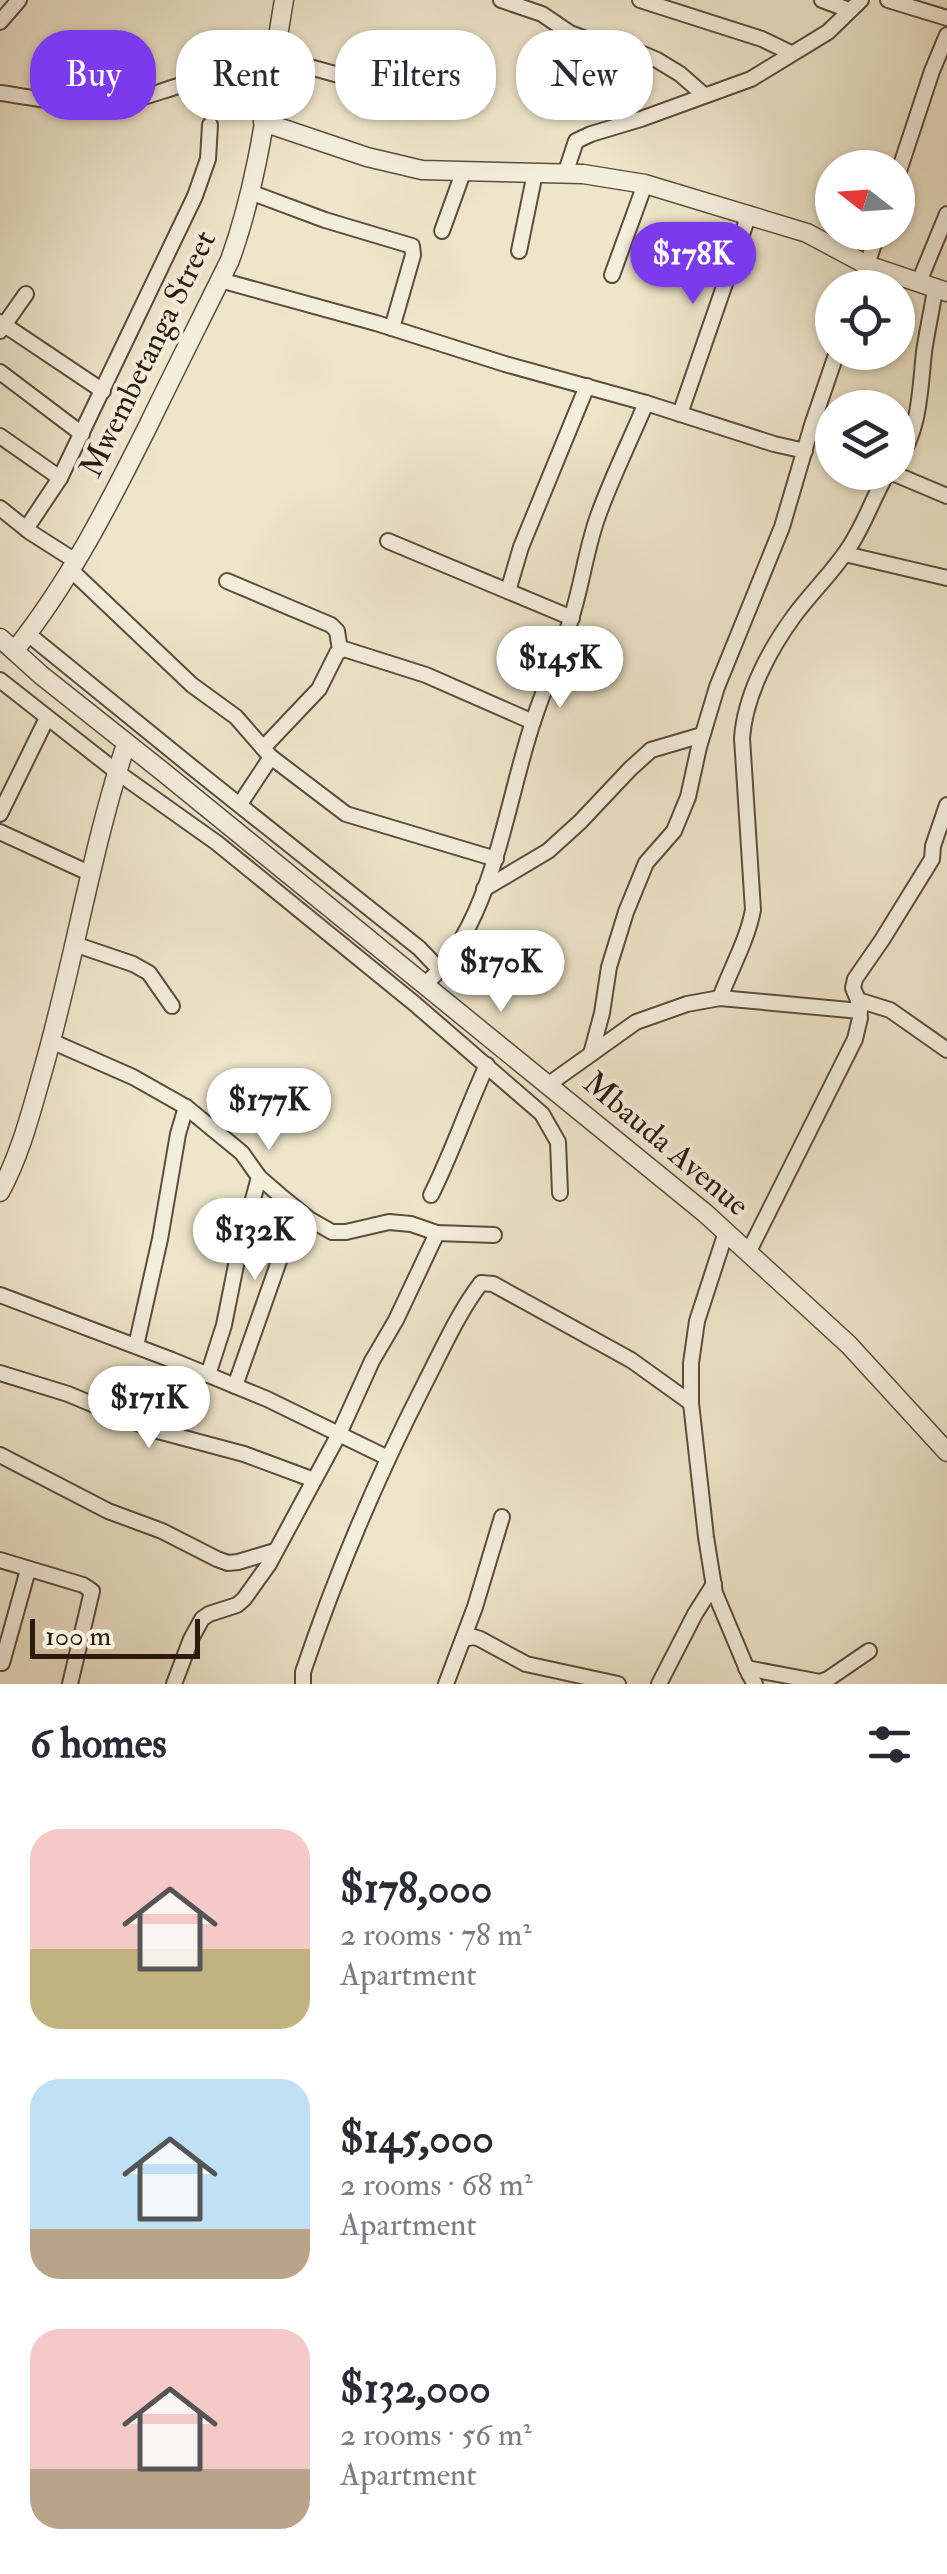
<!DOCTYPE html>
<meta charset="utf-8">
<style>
body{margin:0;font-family:"IM FELL Double Pica",serif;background:#f2f2f3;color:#2b2b33;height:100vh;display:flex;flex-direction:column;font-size:38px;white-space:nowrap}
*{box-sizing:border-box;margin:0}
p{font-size:32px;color:#7c7c81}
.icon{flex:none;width:55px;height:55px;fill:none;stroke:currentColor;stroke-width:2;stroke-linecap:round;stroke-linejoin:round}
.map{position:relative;height:1684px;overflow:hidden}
.sheet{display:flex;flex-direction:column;background:#fff;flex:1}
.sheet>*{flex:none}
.top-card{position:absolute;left:30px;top:30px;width:888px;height:90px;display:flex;gap:20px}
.needle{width:65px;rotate:287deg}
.controls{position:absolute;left:815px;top:150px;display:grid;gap:20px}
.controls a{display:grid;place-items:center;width:100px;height:100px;border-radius:50%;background:#fff;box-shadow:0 2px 8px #0004;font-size:50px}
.scale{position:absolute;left:30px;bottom:25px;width:170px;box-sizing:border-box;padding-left:10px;border:5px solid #2c1a0e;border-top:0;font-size:28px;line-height:35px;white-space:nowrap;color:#2c1a0e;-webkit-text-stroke:8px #f4eedd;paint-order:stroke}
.price{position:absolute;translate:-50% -85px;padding:0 22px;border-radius:35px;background:#fff;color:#222;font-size:32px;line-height:65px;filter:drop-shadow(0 2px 5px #0008)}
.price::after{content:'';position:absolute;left:50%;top:60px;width:30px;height:22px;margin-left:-15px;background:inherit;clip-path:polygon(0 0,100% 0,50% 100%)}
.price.on{background:#7c3aed;color:#fff}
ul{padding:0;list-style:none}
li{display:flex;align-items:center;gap:30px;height:250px;padding:0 30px}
li span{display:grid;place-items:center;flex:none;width:280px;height:200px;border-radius:30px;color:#555}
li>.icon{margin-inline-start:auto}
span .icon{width:120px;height:120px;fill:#fffc;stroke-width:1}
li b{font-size:42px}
h2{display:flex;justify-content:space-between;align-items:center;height:120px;padding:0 30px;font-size:42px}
.tag{padding:0 35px;border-radius:40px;background:#fff;box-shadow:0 2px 8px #0004;font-size:35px;line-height:90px}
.tag.on{background:#7c3aed;color:#fff}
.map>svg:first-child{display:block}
</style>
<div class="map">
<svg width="947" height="1684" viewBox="0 0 947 1684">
<rect width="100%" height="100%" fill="#eee5ca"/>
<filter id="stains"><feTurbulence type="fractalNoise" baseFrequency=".002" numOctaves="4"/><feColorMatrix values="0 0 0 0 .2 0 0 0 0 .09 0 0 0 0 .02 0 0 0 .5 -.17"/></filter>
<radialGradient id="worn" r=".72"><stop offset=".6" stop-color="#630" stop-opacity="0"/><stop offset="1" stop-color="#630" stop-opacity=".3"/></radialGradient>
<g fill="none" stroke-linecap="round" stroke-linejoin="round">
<defs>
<g id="minor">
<path d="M 501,0 L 542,14 L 570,33 L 599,44 L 643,54 L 657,60 L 680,74 L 704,95"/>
<path d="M 640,0 L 762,39 L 791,53"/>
<path d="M 822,0 L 849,10"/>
<path d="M 888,0 L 947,18"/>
<path d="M 0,22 L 19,0"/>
<path d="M 274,57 L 403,93"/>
<path d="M 0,93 C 35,98 73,106 109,104 C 135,102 160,91 185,84 C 214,77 241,78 270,80"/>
<path d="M 565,174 L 576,141 L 591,134 L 641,119 L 751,79 L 828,32 L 861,0"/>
<path d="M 898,174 L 932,71 L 947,35"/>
<path d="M 250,192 L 325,220 L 412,246 L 413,255 L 392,328"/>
<path d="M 442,231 L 464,170"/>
<path d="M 519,251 L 535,173"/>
<path d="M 612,275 L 645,184"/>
<path d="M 220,280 L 376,323 L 505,364 L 646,403 L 774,444 L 805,451"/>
<path d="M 919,282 L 947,214"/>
<path d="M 859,288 L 878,232"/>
<path d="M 0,322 L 103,391"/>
<path d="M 0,331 L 26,294"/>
<path d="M 0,372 L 82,434"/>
<path d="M 680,414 L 749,214"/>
<path d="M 0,436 L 60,478"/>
<path d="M 898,460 C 920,430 920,389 924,352 C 927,331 932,310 935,289"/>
<path d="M 890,472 L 947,496"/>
<path d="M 0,508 L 30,532 L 77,562"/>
<path d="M 26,529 L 60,478 L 195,196 L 208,159 L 210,125"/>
<path d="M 388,541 L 572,618"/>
<path d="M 845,554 L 947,578"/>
<path d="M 72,571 L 192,685 L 236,717 L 271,757 L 346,814 L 496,859"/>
<path d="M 227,581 L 331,625 L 337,631 L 340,650"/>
<path d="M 508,591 L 521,547 L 587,386"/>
<path d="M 28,634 L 198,772 L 419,948 L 441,971"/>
<path d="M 0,680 L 117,772 L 217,843 L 415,1004 L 542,1114 L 558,1142 L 560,1193"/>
<path d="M 263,748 L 319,689 L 337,653 L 344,649 L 426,675 L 533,722"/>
<path d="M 240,804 L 271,757"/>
<path d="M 0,814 L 47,718"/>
<path d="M 0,832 L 89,873"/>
<path d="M 484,889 L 548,851 L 580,822 L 630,769 L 651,750 L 702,735"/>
<path d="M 74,944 L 133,964 L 149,973 L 172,1006"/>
<path d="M 425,984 C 493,927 506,800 534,719 C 545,685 560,653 571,619 C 582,585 586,549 598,516 C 612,477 630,441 646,403"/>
<path d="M 720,998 C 731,968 747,941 753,910 L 742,738 C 745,696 769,650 794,616 C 811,593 832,573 848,549 C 865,524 873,497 888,472"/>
<path d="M 858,1000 L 890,1010 L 947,1050"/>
<path d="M 51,1041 L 133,1077 L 186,1107 L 242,1153 L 259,1177 L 282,1197 L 309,1219 L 332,1232 L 346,1232 L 389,1222 L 411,1224 L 437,1233 L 494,1235"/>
<path d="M 591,1054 L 602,1013 L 609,967 L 626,912 L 646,863 L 674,831 L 688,797 L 699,747 L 717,687 L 782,527 L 812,425 L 837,352"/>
<path d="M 549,1084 L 636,1022 L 687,1004 L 720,998 L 860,1011"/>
<path d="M 431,1195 C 452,1153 467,1108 487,1065"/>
<path d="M 726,1232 L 697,1321 L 691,1363 L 691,1403 L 706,1537 L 715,1593 L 749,1674 L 755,1684"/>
<path d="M 748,1253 L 855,1039 L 860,1018 L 858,1000 L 853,988 L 855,979 L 882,940 L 932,859 L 933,846 L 947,805"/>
<path d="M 0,1295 L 172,1360 L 267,1399 L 388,1458"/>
<path d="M 136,1346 L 160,1239 L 178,1134 L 186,1107"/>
<path d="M 0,1373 L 68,1394 L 154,1430 L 244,1454 L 314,1480"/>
<path d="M 208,1375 L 224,1325 L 238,1255 L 259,1177"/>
<path d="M 235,1386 L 297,1210"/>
<path d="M 0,1455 L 108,1511 L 162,1531 L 217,1559 L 228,1563 L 238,1562 L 275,1551"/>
<path d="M 0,1560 L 83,1585 L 92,1591 L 70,1684"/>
<path d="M 463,1639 L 474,1637 L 480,1639 L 526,1664 L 618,1684"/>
<path d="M 2,1663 L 28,1570"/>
<path d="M 746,1668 L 820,1682 L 828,1679 L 869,1651"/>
<path d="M 174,1684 L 191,1639 L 202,1619 L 209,1614 L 237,1605 L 244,1599 L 269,1564 L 339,1434 L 372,1361 L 396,1320 L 437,1233"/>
<path d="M 303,1684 L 303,1672 C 337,1571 376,1479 425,1383 C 442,1350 458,1313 481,1283 L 493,1284 L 631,1360 L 691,1403"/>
<path d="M 446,1684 L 475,1607 L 502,1517"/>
<path d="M 659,1684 L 695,1614 L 714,1584"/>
</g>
<g id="tertiary">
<path d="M 263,122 L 367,157 L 422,170 L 583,174 L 645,184 L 807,233 L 867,265 L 947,292"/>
<path d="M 0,638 L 41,675 L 162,771 L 705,1213 L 849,1345 L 947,1452"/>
<path d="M 15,650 C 70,581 109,504 148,426 C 175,370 203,315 230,260 C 260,177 269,87 284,0"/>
<path d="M 0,1192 C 21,1153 31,1112 43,1070 C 74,962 91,851 126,744"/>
</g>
</defs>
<!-- minor casing -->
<use href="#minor" stroke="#5c4d3d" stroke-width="18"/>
<!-- tertiary casing -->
<use href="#tertiary" stroke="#5c4d3d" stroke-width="21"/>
<!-- minor -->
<use href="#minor" stroke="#f4eedd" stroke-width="14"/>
<!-- tertiary -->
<use href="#tertiary" stroke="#f4eedd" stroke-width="18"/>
</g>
<g text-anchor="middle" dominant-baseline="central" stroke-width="8" stroke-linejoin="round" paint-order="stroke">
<!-- street labels -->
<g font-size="32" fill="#2c1a0e" stroke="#f4eedd">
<text transform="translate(148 354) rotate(-64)">Mwembetanga Street</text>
<text transform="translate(666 1144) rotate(40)">Mbauda Avenue</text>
</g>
</g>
<rect width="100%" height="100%" filter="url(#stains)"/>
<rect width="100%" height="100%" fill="url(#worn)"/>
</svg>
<div class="controls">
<a><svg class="needle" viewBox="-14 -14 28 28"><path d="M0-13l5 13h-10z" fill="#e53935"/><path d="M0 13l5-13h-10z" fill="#7c7c81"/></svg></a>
<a><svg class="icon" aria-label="locate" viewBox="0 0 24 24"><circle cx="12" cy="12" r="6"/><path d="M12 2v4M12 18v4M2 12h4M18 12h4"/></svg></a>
<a><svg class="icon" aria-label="layers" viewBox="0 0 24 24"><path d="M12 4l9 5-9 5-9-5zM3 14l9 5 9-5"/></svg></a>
</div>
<div class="scale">100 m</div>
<b class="price on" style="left:693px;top:307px">$178K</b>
<b class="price" style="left:560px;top:711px">$145K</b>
<b class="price" style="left:501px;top:1015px">$170K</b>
<b class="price" style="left:269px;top:1153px">$177K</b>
<b class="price" style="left:255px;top:1283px">$132K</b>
<b class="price" style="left:149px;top:1451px">$171K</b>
<div class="top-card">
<a class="tag on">Buy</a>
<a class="tag">Rent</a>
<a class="tag">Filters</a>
<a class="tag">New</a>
</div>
</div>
<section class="sheet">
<h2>6 homes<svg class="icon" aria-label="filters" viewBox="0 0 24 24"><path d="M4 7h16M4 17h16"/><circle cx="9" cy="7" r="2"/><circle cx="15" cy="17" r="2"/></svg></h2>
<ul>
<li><span style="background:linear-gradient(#f6c9c9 60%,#c2b280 0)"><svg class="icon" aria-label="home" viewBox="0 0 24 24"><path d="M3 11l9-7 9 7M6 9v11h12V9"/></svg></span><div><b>$178,000</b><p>2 rooms · 78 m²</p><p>Apartment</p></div></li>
<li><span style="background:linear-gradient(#bfe0f5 75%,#b9a48a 0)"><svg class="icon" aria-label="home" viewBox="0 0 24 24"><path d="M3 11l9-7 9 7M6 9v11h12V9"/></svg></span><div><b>$145,000</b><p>2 rooms · 68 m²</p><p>Apartment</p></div></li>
<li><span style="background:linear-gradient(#f6c9c9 70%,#b9a48a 0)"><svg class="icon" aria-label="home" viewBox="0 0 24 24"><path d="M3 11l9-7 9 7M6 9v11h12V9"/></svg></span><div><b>$132,000</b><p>2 rooms · 56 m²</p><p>Apartment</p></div></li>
</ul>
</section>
